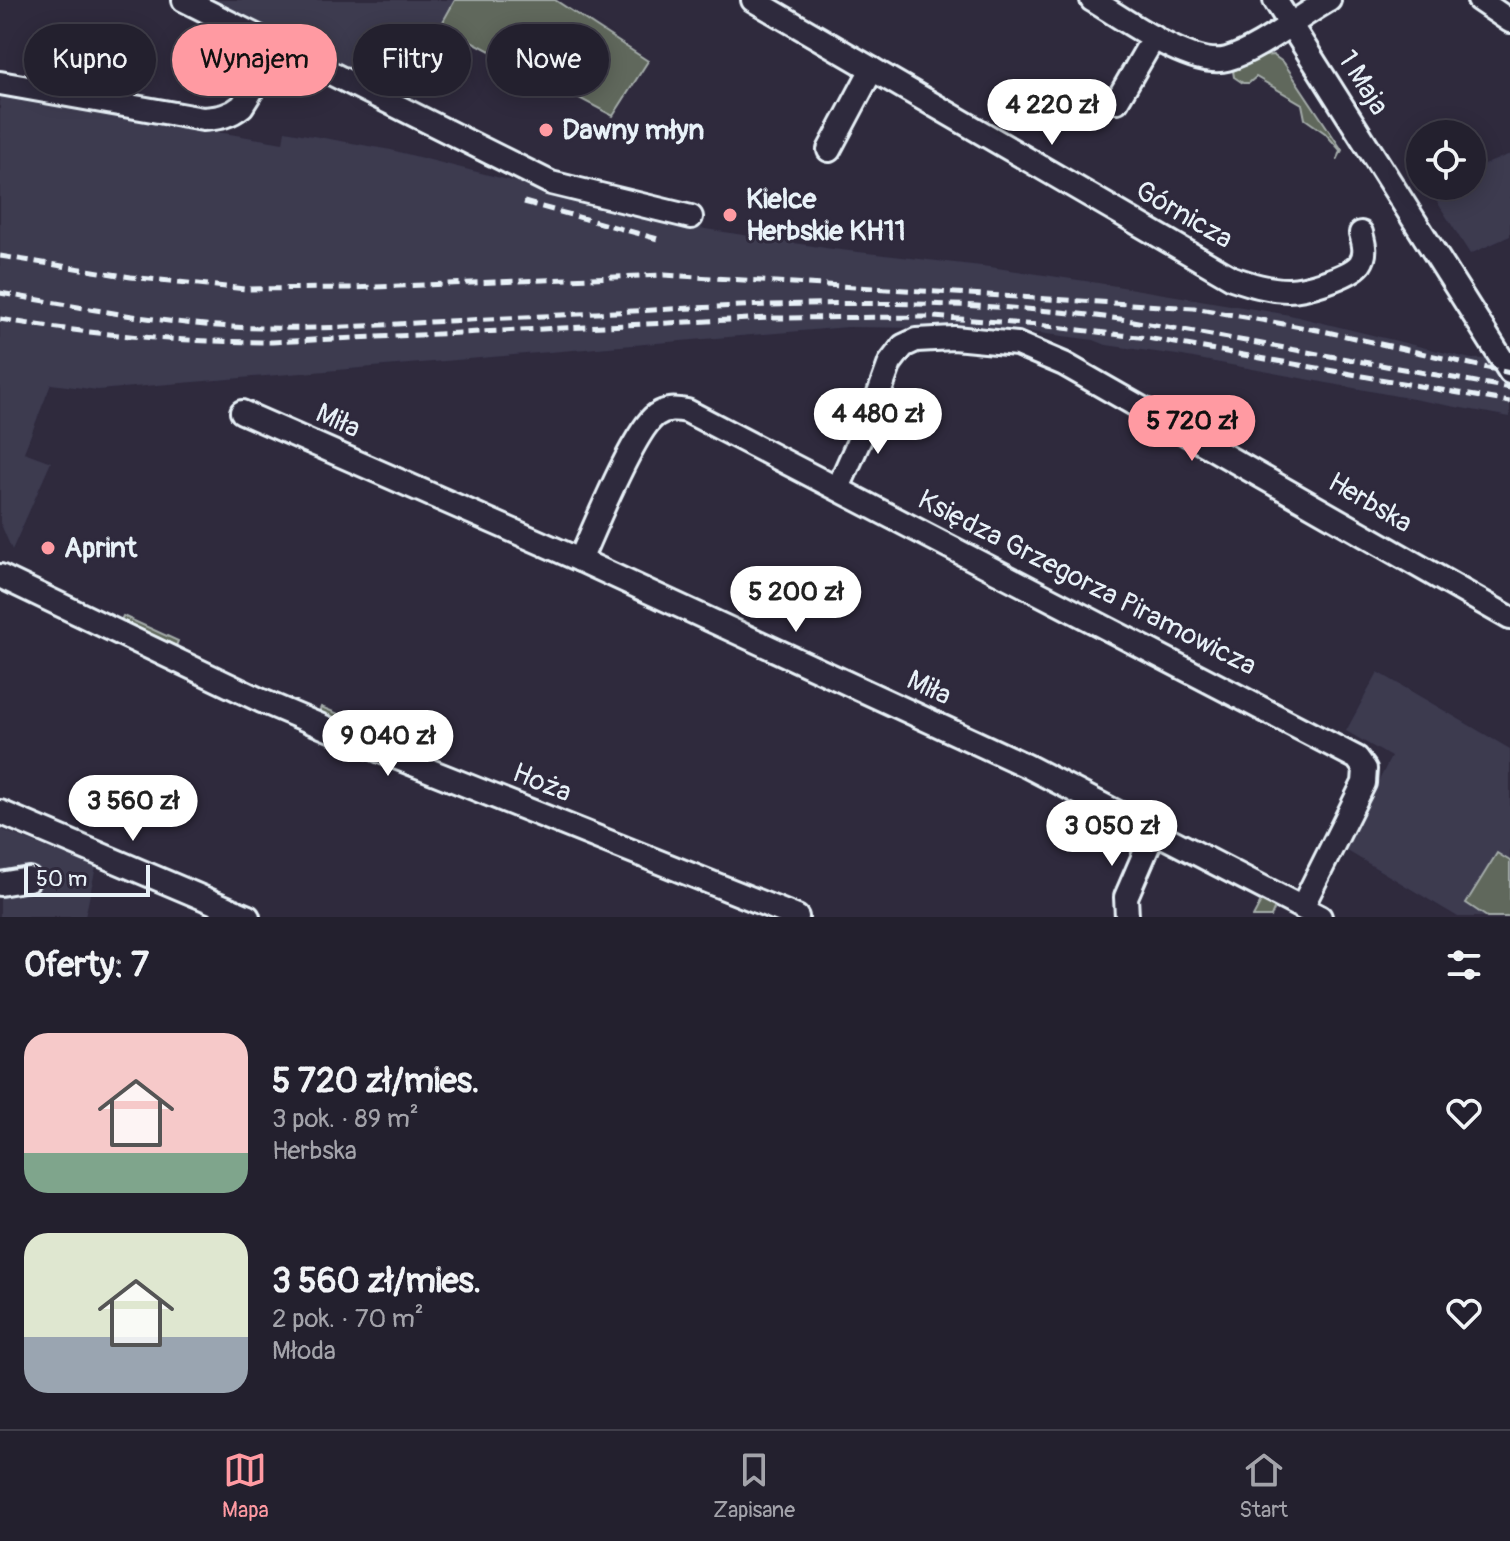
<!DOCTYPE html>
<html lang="pl">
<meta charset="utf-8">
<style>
body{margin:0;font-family:Pangolin,sans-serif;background:#2f2d3a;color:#f1f3f6;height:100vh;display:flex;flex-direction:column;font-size:30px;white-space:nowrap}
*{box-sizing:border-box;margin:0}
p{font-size:26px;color:#a3a3aa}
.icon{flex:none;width:44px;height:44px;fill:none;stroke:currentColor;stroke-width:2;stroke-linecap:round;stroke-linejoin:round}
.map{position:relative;height:917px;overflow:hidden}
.drawer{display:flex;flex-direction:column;background:#23202e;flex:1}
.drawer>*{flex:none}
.top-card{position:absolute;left:24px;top:24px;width:800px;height:72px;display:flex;gap:16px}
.controls{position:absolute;left:1406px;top:120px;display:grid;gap:16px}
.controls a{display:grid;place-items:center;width:80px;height:80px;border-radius:50%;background:#23202e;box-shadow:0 4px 20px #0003,0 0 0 2px #403e4a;font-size:40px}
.scale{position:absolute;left:24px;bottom:20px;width:126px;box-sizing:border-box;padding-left:8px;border:4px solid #e8f1f8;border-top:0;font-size:22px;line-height:28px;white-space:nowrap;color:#e8f1f8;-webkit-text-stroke:6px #2f2a3d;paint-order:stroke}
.price{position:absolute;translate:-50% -68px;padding:0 18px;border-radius:28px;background:#fff;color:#222;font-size:26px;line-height:52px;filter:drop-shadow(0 2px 4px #0008)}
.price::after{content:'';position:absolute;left:50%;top:48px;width:24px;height:18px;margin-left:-12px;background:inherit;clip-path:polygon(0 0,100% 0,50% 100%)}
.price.current{background:#ff9aa2;color:#111}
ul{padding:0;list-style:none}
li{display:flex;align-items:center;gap:24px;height:200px;padding:0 24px}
li span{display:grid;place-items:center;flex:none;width:224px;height:160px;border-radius:24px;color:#555}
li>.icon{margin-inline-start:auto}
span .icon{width:96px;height:96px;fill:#fffc;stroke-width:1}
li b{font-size:34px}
h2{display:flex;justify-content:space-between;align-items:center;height:96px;padding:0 24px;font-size:34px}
.pill{padding:0 28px;border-radius:36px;background:#23202e;box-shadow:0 4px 20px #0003,0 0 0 2px #403e4a;font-size:28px;line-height:72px}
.pill.current{background:#ff9aa2;color:#111}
.tab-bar{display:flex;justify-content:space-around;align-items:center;height:112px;border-top:2px solid #403e4a;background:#23202e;font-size:22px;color:#a3a3aa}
.tab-bar a{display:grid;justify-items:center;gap:4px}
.tab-bar .current{color:#ff9aa2}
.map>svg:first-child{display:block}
</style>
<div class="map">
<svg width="1510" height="917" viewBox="0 0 1510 917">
<rect width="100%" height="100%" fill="#2f2a3d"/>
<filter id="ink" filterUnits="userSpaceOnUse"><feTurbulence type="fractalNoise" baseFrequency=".0125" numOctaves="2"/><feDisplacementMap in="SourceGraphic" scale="16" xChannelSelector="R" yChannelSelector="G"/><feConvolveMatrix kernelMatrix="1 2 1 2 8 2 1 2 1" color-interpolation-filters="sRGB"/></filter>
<g filter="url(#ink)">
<!-- built -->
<g fill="#3c3a50">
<path d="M 203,0 L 455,0 L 395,98 Z"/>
<path d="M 0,95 L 283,143 L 285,131 L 391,150 L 693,227 L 832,249 L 990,267 L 1092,282 L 1290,315 L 1471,359 L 1510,358 L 1510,417 L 1177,355 L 1106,345 L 1094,340 L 1007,329 L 848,327 L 98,390 L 51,384 L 24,452 L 51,462 L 12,550 L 0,522 Z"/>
<path d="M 1510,154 L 1510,236 L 1470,254 L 1429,189 L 1437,186 L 1472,186 L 1472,170 Z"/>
<path d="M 1378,672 L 1510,749 L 1510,917 L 1458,917 L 1344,849 L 1391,757 L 1346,731 Z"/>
<path d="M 0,829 L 96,867 L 85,917 L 0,917 Z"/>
</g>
<!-- green -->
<g fill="#60685b" stroke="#a4acaa" stroke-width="2">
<path d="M 455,0 L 555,0 L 648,61 L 613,116 L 441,25 Z"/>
<path d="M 1273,55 L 1284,63 L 1342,150 L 1337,160 L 1340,150 L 1325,133 L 1305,119 L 1302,104 L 1256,77 L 1249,83 L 1243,83 L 1234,77 L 1233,71 L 1264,56 Z"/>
<path d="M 123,616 L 178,641 L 176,646 L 121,620 Z"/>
<path d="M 321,707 L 373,728 L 371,733 L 319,712 Z"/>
<path d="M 1497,853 L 1510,861 L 1510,917 L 1487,917 L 1466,903 Z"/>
<path d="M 1263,898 L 1276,905 L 1271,917 L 1253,917 Z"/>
</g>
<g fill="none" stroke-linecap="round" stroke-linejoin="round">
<defs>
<g id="minor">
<path d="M 184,0 L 551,183 L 691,217"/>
<path d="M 753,0 L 1232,278 C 1250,284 1268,290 1288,290 C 1305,290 1349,277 1360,264 C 1367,254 1364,244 1361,233"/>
<path d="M 1092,0 C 1123,18 1191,69 1227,59 C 1261,49 1298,17 1329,0"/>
<path d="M 1275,0 L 1510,372"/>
<path d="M 1479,0 L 1510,21"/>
<path d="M 0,83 L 203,119 C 219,118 230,116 242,106 L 279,47"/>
<path d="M 1117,101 L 1154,37"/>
<path d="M 829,150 L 872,69"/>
<path d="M 242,412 L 580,560 L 1027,766 L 1320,917"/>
<path d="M 838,488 L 875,405 L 890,363 L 903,346 L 916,340 L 954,338 L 1017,344 L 1064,364 L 1510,618"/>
<path d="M 580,560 C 593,531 634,430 656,415 C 666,408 676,409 687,411 L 1357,758 L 1365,769 L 1364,783 L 1302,907"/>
<path d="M 0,576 L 262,701 L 383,752 L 797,917"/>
<path d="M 0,812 L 248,917"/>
<path d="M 0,884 L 29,879"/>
<path d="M 1127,917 L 1126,897 L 1154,832"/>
</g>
</defs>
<!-- minor casing -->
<use href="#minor" stroke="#e8f1f8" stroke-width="28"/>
<!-- minor -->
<use href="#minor" stroke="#2f2a3d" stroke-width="22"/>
<!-- rail -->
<g stroke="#e8f1f8" stroke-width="5" stroke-dasharray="12 6" stroke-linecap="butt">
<path d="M 524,202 L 658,239"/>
<path d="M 0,256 L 131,277 L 245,289 L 351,288 L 664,275 L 1194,308 L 1323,331 L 1510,373"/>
<path d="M 0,293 C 87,308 175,327 263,328 C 332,330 401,323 469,320 C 687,309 910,289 1127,320 L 1510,388"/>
<path d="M 0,319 C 92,335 178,342 272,342 L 771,318 L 933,317 L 1038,325 L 1147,338 L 1510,402"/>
</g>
</g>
</g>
<!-- markers -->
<g fill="#ff9aa2" stroke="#2f2a3d" stroke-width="3">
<circle cx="546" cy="130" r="8"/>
<circle cx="730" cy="215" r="8"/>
<circle cx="48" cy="548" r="8"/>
</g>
<g text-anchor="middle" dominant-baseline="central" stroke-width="6" stroke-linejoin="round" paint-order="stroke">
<!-- street labels -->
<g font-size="28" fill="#e8f1f8" stroke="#2f2a3d">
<text transform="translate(1363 83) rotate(58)">1 Maja</text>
<text transform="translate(1184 215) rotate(30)">Górnicza</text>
<text transform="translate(338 421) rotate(24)">Miła</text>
<text transform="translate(1370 503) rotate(30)">Herbska</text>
<text transform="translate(1087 583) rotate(27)">Księdza Grzegorza Piramowicza</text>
<text transform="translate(929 688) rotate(25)">Miła</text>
<text transform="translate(542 783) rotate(22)">Hoża</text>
</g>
<!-- poi labels -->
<g font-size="28" font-weight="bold" fill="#e8f1f8" stroke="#2f2a3d" text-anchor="start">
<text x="562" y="130">Dawny młyn</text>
<text x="746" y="199">Kielce<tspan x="746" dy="32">Herbskie KH11</tspan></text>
<text x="64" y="548">Aprint</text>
</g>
</g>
</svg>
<div class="controls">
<a><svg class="icon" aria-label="locate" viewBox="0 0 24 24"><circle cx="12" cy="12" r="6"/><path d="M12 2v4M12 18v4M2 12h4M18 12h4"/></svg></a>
</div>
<div class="scale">50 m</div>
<b class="price" style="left:1052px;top:147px">4 220 zł</b>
<b class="price" style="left:878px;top:456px">4 480 zł</b>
<b class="price current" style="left:1192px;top:463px">5 720 zł</b>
<b class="price" style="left:796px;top:634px">5 200 zł</b>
<b class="price" style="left:388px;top:778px">9 040 zł</b>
<b class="price" style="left:133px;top:843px">3 560 zł</b>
<b class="price" style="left:1112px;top:868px">3 050 zł</b>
<div class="top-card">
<a class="pill">Kupno</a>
<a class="pill current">Wynajem</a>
<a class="pill">Filtry</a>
<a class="pill">Nowe</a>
</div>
</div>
<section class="drawer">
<h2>Oferty: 7<svg class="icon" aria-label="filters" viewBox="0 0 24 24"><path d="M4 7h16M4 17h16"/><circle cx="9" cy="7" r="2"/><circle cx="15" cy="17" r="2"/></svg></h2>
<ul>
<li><span style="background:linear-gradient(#f6c9c9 75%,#7fa58c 0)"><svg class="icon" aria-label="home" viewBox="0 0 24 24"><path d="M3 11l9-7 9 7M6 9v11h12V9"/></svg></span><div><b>5 720 zł/mies.</b><p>3 pok. · 89 m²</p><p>Herbska</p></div><svg class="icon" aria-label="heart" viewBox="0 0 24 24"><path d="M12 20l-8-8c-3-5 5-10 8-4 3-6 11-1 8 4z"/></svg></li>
<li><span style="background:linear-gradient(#dfe7d0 65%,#9aa5b1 0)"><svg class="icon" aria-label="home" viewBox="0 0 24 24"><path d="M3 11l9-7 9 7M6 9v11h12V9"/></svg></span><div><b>3 560 zł/mies.</b><p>2 pok. · 70 m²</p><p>Młoda</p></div><svg class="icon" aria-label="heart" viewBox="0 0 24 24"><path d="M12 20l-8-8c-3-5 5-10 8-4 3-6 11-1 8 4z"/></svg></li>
</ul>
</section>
<nav class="tab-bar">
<a class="current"><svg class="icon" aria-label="map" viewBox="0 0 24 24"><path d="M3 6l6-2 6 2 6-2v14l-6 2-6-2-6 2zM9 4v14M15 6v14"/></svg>Mapa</a>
<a><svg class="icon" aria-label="saved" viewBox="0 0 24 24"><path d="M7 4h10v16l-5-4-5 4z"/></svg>Zapisane</a>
<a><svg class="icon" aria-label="home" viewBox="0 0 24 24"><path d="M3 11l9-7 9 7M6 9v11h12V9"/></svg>Start</a>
</nav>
